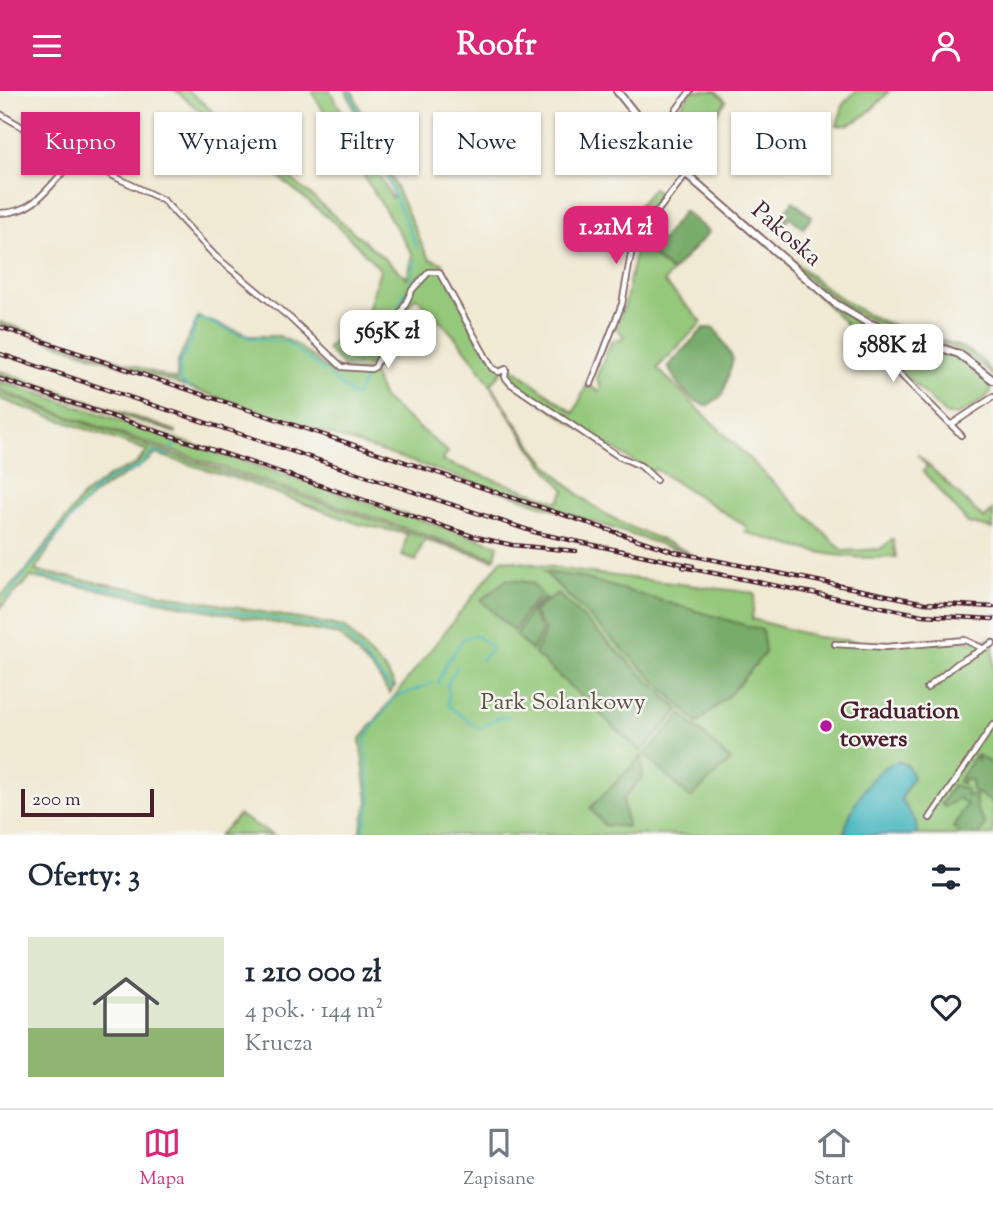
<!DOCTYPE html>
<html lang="pl">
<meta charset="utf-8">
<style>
body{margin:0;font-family:"Sorts Mill Goudy",serif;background:#f2f2f3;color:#1f2937;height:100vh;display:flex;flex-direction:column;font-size:26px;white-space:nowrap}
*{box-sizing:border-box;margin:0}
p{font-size:23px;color:#747a83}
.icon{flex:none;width:38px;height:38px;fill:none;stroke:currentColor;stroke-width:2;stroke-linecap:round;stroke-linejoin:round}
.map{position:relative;height:744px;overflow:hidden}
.sheet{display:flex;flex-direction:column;background:#fff;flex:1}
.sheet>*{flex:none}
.guide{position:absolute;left:21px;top:21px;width:952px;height:63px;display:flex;gap:14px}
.scale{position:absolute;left:21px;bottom:18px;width:133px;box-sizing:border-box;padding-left:7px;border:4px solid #4a1f2b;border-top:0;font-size:19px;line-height:24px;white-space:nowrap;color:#4a1f2b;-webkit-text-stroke:5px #f6f6f2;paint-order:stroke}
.price{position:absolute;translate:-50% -60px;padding:0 16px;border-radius:14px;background:#fff;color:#222;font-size:23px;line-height:46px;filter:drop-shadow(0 2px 4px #0008)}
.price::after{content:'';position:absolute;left:50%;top:42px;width:21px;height:16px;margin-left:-10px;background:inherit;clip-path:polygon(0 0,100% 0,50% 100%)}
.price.selected{background:#db2777;color:#fff}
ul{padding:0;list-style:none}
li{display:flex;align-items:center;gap:21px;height:175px;padding:0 28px}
li span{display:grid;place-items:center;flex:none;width:196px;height:140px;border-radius:0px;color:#555}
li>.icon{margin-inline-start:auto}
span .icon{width:84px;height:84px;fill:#fffc;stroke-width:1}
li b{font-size:30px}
h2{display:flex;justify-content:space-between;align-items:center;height:84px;padding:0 28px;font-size:30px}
.tag{padding:0 24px;border-radius:0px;background:#fff;box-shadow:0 2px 5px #0004;font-size:24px;line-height:63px}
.tag.selected{background:#db2777;color:#fff}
header{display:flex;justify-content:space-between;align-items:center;height:91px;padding:0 28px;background:#db2777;color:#fff;font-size:32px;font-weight:800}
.tabs{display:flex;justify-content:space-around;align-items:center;height:98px;border-top:2px solid #e0e1e3;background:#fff;font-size:19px;color:#747a83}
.tabs a{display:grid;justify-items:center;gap:4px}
.tabs .selected{color:#db2777}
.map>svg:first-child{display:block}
</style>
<header><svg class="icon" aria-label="menu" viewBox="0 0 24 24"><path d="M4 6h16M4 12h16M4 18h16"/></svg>Roofr<svg class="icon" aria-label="person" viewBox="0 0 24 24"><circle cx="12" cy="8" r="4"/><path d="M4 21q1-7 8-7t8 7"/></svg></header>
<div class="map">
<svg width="993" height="744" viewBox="0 0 993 744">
<rect width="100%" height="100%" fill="#f6f6f2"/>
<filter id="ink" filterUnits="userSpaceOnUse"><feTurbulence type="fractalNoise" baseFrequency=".0143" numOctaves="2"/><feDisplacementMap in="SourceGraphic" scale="14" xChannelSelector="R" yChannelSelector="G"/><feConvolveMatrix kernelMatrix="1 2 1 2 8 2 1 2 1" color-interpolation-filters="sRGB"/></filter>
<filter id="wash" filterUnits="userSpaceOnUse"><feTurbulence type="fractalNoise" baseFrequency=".00686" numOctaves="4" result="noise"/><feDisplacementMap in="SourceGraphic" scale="28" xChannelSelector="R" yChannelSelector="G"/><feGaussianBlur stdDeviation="1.57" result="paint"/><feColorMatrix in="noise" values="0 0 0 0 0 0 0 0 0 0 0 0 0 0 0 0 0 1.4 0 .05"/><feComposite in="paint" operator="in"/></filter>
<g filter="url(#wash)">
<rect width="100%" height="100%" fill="#f0e9d3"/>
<!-- green -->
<g fill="#94c87a" stroke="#6f7452" stroke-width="2">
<path d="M 176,0 L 189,0 L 407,187 L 413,164 L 313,3 L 313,0 L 330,0 L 392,107 L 394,104 L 346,0 L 352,0 L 425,160 L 430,168 L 442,172 L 480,253 L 505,276 L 491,294 C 526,349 559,399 618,430 C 634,439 682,455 690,463 L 0,234 L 0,231 L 177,289 L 177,273 L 198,226 L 251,245 L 279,245 L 294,252 L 333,282 L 340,278 L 372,280 L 383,307 L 448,361 L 442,370 L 558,411 L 565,399 C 526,358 504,311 471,266 C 455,244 436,225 416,206 L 403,220 L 409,201 L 374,275 L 343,275 L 327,258 L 355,231 L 363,237 L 380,178 L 339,136 Z"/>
<path d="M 692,0 L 716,0 L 726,10 L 706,38 L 695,29 L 683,44 L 670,30 Z"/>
<path d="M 856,0 L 889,0 C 878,13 855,39 837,34 L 844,12 Z"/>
<path d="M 653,97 L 662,105 L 630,148 L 618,140 Z"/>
<path d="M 772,151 C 808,183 846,218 895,235 C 927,247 977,251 993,285 C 961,251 920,247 877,232 C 847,221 789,177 772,151 Z"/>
<path d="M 637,152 L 672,181 L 664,191 L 702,231 L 657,277 L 843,460 L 880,458 L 893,448 L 896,466 C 838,470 800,458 745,441 L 747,436 L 655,378 L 651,381 L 576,335 L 508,288 L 506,283 L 511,276 L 574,322 L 587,293 L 598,300 L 601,296 L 596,287 L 612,249 L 621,249 L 624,246 L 616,236 L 625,214 Z"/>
<path d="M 803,189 L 834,216 L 866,237 L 883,271 Z"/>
<path d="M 894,245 L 954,265 L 991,292 L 991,301 C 981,312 959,329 945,323 L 886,265 L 885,251 Z"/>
<path d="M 0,280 L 176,340 L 176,342 L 0,286 Z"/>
<path d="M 0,290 L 498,454 L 495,467 L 64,324 L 0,299 Z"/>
<path d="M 0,302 L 151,356 L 494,469 L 424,449 L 416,470 L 402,465 L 407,443 L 359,433 L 243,390 L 156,363 C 137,380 116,387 96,402 C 72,420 51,454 35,480 L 344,536 L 387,581 L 395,595 L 389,602 L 377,583 L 339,544 L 31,486 L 0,517 L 0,506 L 25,481 L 83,405 L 111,384 L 135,374 L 148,360 L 0,308 Z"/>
<path d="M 917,363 L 984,428 L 993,419 L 993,438 L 968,432 L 923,380 L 927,376 Z"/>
<path d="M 502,468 L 582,481 L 755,502 L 752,528 L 816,546 L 870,552 L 949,548 L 980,551 L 993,546 L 993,744 L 359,744 L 368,710 L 360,649 Z"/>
<path d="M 239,724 L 273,744 L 219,744 Z"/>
</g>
<!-- forest -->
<g fill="#77ac6a" stroke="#60664a" stroke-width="2">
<path d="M 793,110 L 812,126 L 803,137 L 790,126 L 785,132 L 784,121 Z"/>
<path d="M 684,120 L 709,141 L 672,181 L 651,163 Z"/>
<path d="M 704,237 L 715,237 L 733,268 L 723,304 L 707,315 C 689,310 675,291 668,275 Z"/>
<path d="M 544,481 L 580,486 L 762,539 L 765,562 L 732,601 L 698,632 Z"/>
<path d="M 507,488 L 532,492 L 542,504 L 529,516 L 514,541 L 481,509 Z"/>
<path d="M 557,502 L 679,619 L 641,661 L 535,563 L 545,540 L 534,521 Z"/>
<path d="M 545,506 L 546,508 L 531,521 L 542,540 L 532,560 L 516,545 L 531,518 Z"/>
<path d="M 682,623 L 731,670 L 690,707 L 645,664 Z"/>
<path d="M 978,664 L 993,674 L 993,712 L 972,699 L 971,689 L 963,688 L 962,693 L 958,691 L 973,667 L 975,665 L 978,670 Z"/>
<path d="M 642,665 L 643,685 L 623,708 L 627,736 L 604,734 L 590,717 Z"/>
<path d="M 953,694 L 967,699 L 966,705 L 975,703 L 977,719 L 986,734 L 979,744 L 959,744 L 958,739 L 953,737 L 967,713 L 959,707 L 945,716 L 941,713 Z"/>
</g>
<!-- water -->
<path fill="#47b6bf" stroke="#486a75" stroke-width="2" d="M 898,670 L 907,674 L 913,686 L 901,708 L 916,731 L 917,741 L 912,744 L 844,744 C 849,718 871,678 898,670 Z"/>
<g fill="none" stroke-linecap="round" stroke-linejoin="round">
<!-- stream -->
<g stroke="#47b6bf" stroke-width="2">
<path d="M 349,0 L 417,156"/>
<path d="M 410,190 L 416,169"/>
<path d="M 372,275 L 406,199"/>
<path d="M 330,285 L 355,306 L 370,280"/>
<path d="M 191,298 L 180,290 L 179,273 L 190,254 L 197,230 L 201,228 L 250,247 L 286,251 L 327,282"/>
<path d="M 172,359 L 174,351"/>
<path d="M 38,485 L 342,540 L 391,597"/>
<path d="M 6,506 L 95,399 L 113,386 L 138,377 L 154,361 L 170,365"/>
<path d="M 0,512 L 1,511"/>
<path d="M 481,569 L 492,558"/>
<path d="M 438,592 L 446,573 L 464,547 L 476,545 L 491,555"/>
<path d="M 448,593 L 457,576"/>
<path d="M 445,594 L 448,594 L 449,615 L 473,633"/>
<path d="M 475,635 L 478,638 L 497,627 L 510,625"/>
<path d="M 362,744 L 371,711 L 365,648 L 394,607 L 433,592"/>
</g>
</g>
</g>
<g filter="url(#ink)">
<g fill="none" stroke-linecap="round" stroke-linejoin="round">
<defs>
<g id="minor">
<path d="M 0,23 L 76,67 L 163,109 L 215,165 L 290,227 L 342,276 L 371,278 L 375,276 L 412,199 L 429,181 L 439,181 L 492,277 L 499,281 L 506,278 L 505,286 L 511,293 L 618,365 L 641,375 L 656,389"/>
<path d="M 655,48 L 690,0"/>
<path d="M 0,122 C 38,122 51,91 76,67"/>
<path d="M 868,233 L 877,260 L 961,344"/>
<path d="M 884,266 L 883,252 L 893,241"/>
<path d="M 591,293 L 622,213 L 633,152 L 686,83"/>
<path d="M 952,333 L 993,306"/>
<path d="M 835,553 L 886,556 L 965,549 L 982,557"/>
<path d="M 927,597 L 958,572 L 993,552"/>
<path d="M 930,727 L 993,634"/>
</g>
<path id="secondary" d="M 617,0 L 676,74 L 836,213 L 868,232 L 959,263 L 993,289"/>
</defs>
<!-- minor casing -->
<use href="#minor" stroke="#846666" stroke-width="8"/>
<!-- secondary casing -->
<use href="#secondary" stroke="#846666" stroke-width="10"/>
<!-- minor -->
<use href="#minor" stroke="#fff" stroke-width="4.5"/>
<!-- secondary -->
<use href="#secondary" stroke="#fff" stroke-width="6"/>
<defs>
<g id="rail">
<path d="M 0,236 L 675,461 L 925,512 L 993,516"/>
<path d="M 0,263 L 537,442 L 693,475"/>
<path d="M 0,288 L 472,445 L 512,454 L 576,460"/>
<path d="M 683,476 L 922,524 L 993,528"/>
</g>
</defs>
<!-- rail casing -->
<use href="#rail" stroke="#4a1f2b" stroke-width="4.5"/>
<!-- rail -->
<use href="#rail" stroke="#f6f6f2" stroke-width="2" stroke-dasharray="5" stroke-linecap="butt"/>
</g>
</g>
<!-- markers -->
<circle fill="#b5179e" stroke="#f6f6f2" stroke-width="2.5" cx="826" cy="635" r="7"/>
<g text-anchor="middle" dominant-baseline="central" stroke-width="5" stroke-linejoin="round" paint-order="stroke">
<!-- street labels -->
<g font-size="24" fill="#4a1f2b" stroke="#f6f6f2">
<text transform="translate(786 144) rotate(41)">Pakoska</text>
</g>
<!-- park labels -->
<g font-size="24" fill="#605243" stroke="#f6f6f2">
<text x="563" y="612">Park Solankowy</text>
</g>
<!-- poi labels -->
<g font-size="24" font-weight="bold" fill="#4a1f2b" stroke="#f6f6f2" text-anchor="start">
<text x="840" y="621">Graduation<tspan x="840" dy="28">towers</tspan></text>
</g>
</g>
</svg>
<div class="scale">200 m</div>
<b class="price selected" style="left:616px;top:175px">1.21M zł</b>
<b class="price" style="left:388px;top:279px">565K zł</b>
<b class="price" style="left:893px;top:293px">588K zł</b>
<div class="guide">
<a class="tag selected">Kupno</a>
<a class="tag">Wynajem</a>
<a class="tag">Filtry</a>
<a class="tag">Nowe</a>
<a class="tag">Mieszkanie</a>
<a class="tag">Dom</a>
</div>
</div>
<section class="sheet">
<h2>Oferty: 3<svg class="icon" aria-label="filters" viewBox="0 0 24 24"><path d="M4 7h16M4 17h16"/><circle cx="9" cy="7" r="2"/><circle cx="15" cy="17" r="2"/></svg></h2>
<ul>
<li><span style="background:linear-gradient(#dfe7d0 65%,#8fb573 0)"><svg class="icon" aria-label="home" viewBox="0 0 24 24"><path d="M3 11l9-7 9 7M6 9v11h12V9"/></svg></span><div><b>1 210 000 zł</b><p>4 pok. · 144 m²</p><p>Krucza</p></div><svg class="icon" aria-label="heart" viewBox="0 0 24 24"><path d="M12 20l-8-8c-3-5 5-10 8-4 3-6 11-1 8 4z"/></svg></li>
</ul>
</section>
<nav class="tabs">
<a class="selected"><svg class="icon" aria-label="map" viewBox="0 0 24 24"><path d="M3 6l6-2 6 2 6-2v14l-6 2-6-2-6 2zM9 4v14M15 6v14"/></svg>Mapa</a>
<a><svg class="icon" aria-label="saved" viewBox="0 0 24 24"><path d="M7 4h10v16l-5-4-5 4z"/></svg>Zapisane</a>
<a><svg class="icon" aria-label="home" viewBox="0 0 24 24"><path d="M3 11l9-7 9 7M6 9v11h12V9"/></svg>Start</a>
</nav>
